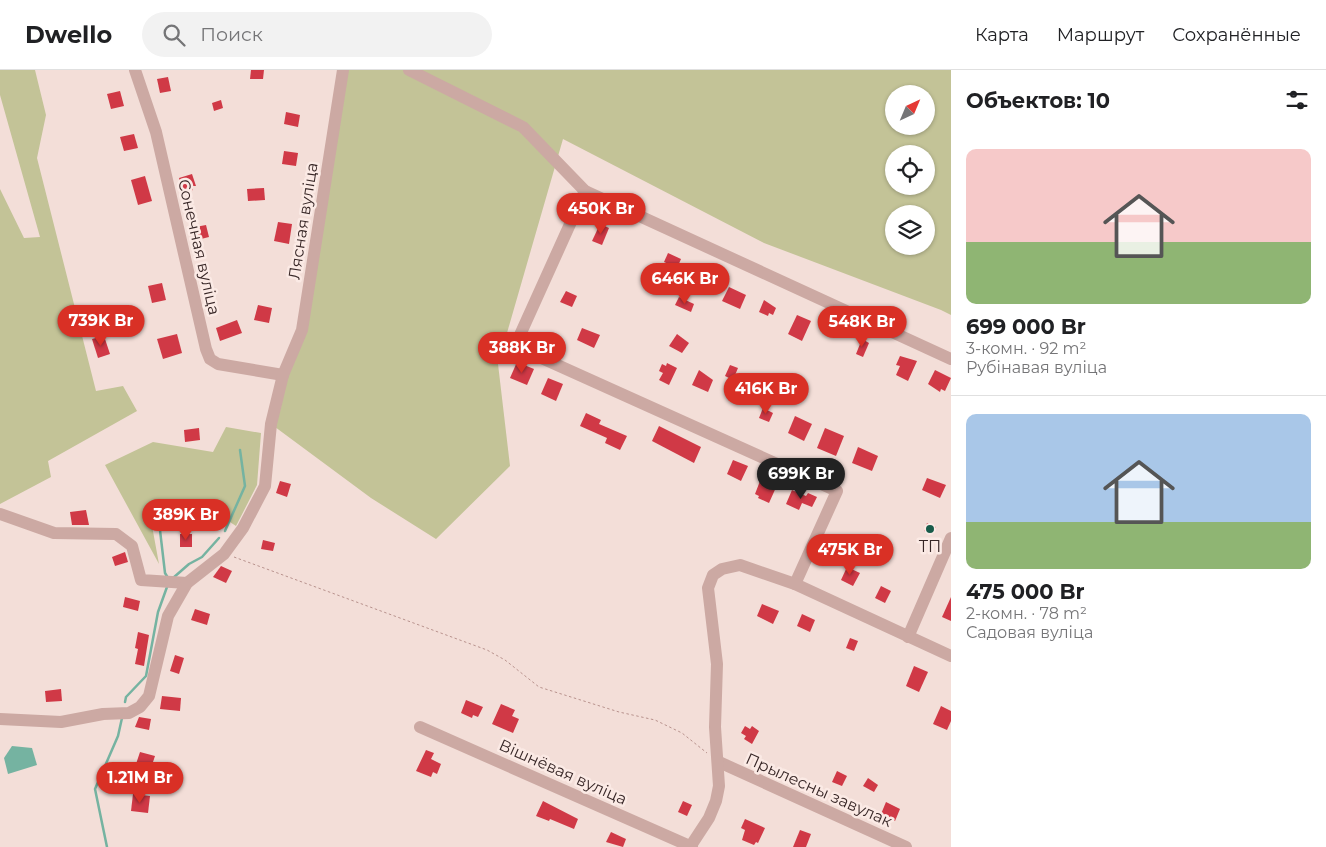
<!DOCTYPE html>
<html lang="ru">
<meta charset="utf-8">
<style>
body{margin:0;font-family:Montserrat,sans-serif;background:#f2f2f2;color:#202124;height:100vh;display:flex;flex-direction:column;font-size:19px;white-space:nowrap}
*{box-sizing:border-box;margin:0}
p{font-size:16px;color:#757577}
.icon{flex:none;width:28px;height:28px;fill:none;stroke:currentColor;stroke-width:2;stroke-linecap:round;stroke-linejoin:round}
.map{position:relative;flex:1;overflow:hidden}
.sheet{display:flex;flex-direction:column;background:#fff;width:375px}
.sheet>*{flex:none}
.needle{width:32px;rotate:44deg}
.fabs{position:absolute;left:885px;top:15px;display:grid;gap:10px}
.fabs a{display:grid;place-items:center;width:50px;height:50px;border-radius:50%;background:#fff;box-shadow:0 1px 4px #0004;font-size:25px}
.price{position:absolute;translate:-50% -42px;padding:0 11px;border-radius:18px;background:#d93025;color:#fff;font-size:16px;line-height:32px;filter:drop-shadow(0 1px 2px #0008)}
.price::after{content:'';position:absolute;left:50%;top:30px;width:15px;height:11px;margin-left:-8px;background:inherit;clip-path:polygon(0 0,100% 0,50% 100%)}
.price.current{background:#222;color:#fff}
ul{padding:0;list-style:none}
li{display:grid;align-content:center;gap:10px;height:265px;padding:0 15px}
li+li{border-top:1px solid #e0e0e0}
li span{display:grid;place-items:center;height:155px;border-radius:10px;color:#555}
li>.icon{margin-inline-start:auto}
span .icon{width:90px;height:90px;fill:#fffc;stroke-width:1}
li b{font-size:21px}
h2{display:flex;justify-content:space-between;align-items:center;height:60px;padding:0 15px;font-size:21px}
header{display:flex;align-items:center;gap:30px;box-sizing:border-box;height:70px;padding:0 25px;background:#fff;border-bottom:1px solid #e0e0e0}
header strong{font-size:24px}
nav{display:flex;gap:28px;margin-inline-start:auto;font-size:18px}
.search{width:350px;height:45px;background:#f2f2f2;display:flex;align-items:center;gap:12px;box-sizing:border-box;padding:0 18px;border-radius:28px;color:#757577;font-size:19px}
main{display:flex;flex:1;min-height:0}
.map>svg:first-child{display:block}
</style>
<header>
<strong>Dwello</strong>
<div class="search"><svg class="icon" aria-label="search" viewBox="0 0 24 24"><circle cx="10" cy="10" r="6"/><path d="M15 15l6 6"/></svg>Поиск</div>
<nav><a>Карта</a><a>Маршрут</a><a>Сохранённые</a></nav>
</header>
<main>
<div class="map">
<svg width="951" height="777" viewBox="0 0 951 777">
<rect width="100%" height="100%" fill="#f3ded8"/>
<!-- green -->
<g fill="#c3c397" fill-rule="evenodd">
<path d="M 0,0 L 35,0 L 46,45 L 37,88 L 96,321 L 123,316 L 137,341 L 48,391 L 51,407 L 0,434 L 0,119 L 24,168 L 40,167 L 0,25 Z"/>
<path d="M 343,0 L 951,0 L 951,245 L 941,240 L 764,173 L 563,69 L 498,294 L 510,396 L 436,469 L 371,428 L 271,354 L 302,260 ZM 894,24 L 926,24 L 926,56 L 894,56 ZM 894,84 L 926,84 L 926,116 L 894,116 ZM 894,144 L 926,144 L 926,176 L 894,176 Z"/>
<path d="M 226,357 L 261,363 L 257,415 L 236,456 L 210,439 L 148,434 L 159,494 L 105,395 L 153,372 L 213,382 Z"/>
</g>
<!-- water -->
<path fill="#75b3a1" d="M 12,676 L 32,678 L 37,695 L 8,704 L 4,688 Z"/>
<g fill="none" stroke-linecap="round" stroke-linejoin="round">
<!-- stream -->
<g stroke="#75b3a1" stroke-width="2.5">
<path d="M 158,443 L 165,503 L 168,508"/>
<path d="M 225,461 L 245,416 L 240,380"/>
<path d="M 173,508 L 189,494 L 202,487 L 219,468"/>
<path d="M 125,632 L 126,627 L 146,606 L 158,542 L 167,517"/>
<path d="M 107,777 L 95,719 L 118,666 L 122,648"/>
</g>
</g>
<!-- building -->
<g fill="#d03946">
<path d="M 251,0 L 264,0 L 263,9 L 250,9 Z"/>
<path d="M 168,7 L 171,21 L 160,23 L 157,9 Z"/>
<path d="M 120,21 L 124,36 L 111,39 L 107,24 Z"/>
<path d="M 221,30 L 223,38 L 214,41 L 212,33 Z"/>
<path d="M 286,42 L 300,45 L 298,57 L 284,54 Z"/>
<path d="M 134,64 L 138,78 L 124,81 L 120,67 Z"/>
<path d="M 284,81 L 298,83 L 296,96 L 282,94 Z"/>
<path d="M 192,104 L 196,116 L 192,116 L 193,120 L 183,123 L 179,108 Z"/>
<path d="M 145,106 L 152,131 L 138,135 L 131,110 Z"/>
<path d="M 264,118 L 265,130 L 248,131 L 247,119 Z"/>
<path d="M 278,152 L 292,154 L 289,174 L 274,171 Z"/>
<path d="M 600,154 L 609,158 L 602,175 L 592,171 Z"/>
<path d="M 206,155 L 209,167 L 193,171 L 190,158 Z"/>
<path d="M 668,183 L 681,189 L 677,198 L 664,192 Z"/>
<path d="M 162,213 L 166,230 L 152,233 L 148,216 Z"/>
<path d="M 729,217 L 746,225 L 740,239 L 722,231 Z"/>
<path d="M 566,221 L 577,226 L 572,237 L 560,232 Z"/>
<path d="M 679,227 L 694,234 L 691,242 L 675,235 Z"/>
<path d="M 764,230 L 776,238 L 773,245 L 769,243 L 768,246 L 759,242 Z"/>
<path d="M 258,235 L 272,238 L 269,253 L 254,250 Z"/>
<path d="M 797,245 L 811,251 L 802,271 L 788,264 Z"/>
<path d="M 237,250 L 242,263 L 220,271 L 216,258 Z"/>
<path d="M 582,258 L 600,265 L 594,278 L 577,270 Z"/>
<path d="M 177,264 L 182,283 L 163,289 L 157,269 Z"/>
<path d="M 677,264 L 689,273 L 682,283 L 669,276 Z"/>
<path d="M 104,266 L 110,284 L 98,288 L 92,269 Z"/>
<path d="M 862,269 L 869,273 L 863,287 L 856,284 Z"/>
<path d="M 900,286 L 917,291 L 908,311 L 896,305 L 900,296 L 896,295 Z"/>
<path d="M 517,292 L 534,299 L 527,315 L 510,308 Z"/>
<path d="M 667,293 L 677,298 L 669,315 L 659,310 L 663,303 L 659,301 L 662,294 L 666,296 Z"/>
<path d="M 730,295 L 738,298 L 733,310 L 725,306 Z"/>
<path d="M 699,300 L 713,310 L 708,322 L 692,315 Z"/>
<path d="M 935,300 L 951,308 L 945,321 L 941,319 L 940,322 L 928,314 Z"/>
<path d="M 548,308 L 563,314 L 556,331 L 541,324 Z"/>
<path d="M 763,338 L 773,343 L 769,352 L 759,348 Z"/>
<path d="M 586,343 L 601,350 L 599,354 L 627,366 L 620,380 L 605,373 L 607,368 L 580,356 Z"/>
<path d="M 795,346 L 812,354 L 804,371 L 788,363 Z"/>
<path d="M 659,356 L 701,377 L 694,393 L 652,371 Z"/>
<path d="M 199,358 L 200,370 L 185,372 L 184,360 Z"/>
<path d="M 825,358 L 844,366 L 836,386 L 817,378 Z"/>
<path d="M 858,377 L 878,386 L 872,401 L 852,393 Z"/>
<path d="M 733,390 L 748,396 L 741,411 L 727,404 Z"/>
<path d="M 927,408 L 946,415 L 940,428 L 922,420 Z"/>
<path d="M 770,409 L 778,413 L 769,433 L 758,428 L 759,426 L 755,424 L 760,411 L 768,415 Z"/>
<path d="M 280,411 L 291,414 L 287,427 L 276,423 Z"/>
<path d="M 792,420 L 806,426 L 808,423 L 817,427 L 812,437 L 802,433 L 799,440 L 786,434 Z"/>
<path d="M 86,440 L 89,455 L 72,455 L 70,442 Z"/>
<rect x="178" y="442" width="17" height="7"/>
<path d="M 927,453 L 936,457 L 933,464 L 924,461 Z"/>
<rect x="180" y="464" width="12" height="13"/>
<path d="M 263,470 L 275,473 L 273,481 L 261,479 Z"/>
<path d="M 125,482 L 128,492 L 115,496 L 112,487 Z"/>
<path d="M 221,496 L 232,501 L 226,513 L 213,507 Z"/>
<path d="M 847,497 L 860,503 L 853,516 L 841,510 Z"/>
<path d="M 881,516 L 891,521 L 885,533 L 875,528 Z"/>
<path d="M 125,527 L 140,531 L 138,541 L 123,537 Z"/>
<path d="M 951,527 L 951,551 L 942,547 Z"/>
<path d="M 762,534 L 779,541 L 773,554 L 757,546 Z"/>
<path d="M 195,539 L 210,544 L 207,555 L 191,550 Z"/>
<path d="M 802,544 L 815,550 L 810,562 L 797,556 Z"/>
<path d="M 138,562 L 149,565 L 144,596 L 135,594 L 138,579 L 135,578 Z"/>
<path d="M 850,568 L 858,571 L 854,581 L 846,578 Z"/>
<path d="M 175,585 L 184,588 L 179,604 L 170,601 Z"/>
<path d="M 914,596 L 928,602 L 919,622 L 906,616 Z"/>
<path d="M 61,619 L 62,631 L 46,632 L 45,621 Z"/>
<path d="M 162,626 L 181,628 L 180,641 L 160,639 Z"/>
<path d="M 466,630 L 483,637 L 478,647 L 473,645 L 472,648 L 461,643 Z"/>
<path d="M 501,634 L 515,640 L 512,646 L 519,649 L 513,663 L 492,654 Z"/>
<path d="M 941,636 L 951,641 L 951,651 L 947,660 L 933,654 Z"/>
<path d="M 139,647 L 151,649 L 149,660 L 135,657 Z"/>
<path d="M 745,656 L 750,659 L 752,656 L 759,661 L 752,674 L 744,669 L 746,666 L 741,663 Z"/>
<path d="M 426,680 L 434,683 L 431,689 L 441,694 L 437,704 L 433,702 L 431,707 L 416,701 Z"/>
<path d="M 140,682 L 155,686 L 151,698 L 136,694 Z"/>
<path d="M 837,701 L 847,706 L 842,716 L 832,712 Z"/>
<path d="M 868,708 L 878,715 L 874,722 L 863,716 Z"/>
<path d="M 133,724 L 150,726 L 148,743 L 131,741 Z"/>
<path d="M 543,731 L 578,749 L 574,759 L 550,749 L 549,751 L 536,746 Z"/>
<path d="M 683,731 L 692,735 L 687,746 L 678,742 Z"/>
<path d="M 886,732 L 900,739 L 895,751 L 881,744 Z"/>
<path d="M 745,749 L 765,758 L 758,773 L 756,772 L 754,775 L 742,770 L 745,760 L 741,758 Z"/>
<path d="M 800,760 L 811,764 L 806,777 L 793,777 Z"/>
<path d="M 611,762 L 626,769 L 623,777 L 606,772 Z"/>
</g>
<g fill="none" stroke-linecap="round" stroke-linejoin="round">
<!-- path -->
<path stroke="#b8928d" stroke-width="1" stroke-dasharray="2.5 2.5" stroke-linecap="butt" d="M 234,487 L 487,580 L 505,590 L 539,617 L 619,642 L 655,650 L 682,663 L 707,683"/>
<!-- minor -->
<g stroke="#cca9a3" stroke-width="12">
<path d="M 135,0 L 156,62 L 206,279 L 210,289 L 218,294 L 283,305"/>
<path d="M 409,0 L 523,57 L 585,121 L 951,289"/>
<path d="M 585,121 L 515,276 L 837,421 L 795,514"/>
<path d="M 0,444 L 54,463 L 116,464 L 132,476 L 141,510 L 187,513"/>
<path d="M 908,567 L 951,468"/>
<path d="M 0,649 L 61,652 L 103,644 L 129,643 L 140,637 L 149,626 L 168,546 L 187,513 L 224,484 L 243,458 L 265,416 L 271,354 L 283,305 L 302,260 L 343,0"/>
<path d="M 420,657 L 692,777"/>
<path d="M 719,692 L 906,777"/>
<path d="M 690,777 L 709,748 L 716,731 L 719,716 L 715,657 L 717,594 L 708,518 L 713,505 L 722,499 L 740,495 L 795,514 L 951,586"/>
</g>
</g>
<!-- markers -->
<circle fill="#185b4a" stroke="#fbeae5" stroke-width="2" cx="930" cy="459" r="5"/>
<g text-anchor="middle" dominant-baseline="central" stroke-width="5" stroke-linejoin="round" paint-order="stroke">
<!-- street labels -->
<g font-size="16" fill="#372626" stroke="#fbeae5">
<text transform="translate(303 151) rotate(-81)">Лясная вуліца</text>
<text transform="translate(199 177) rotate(77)">Сонечная вуліца</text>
<text transform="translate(563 702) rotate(24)">Вішнёвая вуліца</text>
<text transform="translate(819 720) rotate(24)">Прылесны завулак</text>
</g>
<!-- poi labels -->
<g font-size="16" fill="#372626" stroke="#fbeae5">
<text x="930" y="476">ТП</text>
</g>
</g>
</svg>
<div class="fabs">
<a><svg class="needle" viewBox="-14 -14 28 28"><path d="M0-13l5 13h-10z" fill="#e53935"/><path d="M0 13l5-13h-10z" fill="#757577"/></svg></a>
<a><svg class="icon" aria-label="locate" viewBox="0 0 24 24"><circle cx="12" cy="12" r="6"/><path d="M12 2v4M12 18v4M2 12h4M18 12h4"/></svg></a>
<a><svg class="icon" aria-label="layers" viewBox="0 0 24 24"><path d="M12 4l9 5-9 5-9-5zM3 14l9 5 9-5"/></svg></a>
</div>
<b class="price" style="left:601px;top:165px">450K Br</b>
<b class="price" style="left:685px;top:235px">646K Br</b>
<b class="price" style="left:101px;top:277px">739K Br</b>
<b class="price" style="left:862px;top:278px">548K Br</b>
<b class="price" style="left:522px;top:304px">388K Br</b>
<b class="price" style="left:766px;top:345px">416K Br</b>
<b class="price current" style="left:801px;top:430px">699K Br</b>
<b class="price" style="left:186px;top:471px">389K Br</b>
<b class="price" style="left:850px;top:506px">475K Br</b>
<b class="price" style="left:140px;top:734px">1.21M Br</b>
</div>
<section class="sheet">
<h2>Объектов: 10<svg class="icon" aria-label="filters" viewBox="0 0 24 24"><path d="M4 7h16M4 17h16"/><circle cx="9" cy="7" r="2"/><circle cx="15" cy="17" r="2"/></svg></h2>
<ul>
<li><span style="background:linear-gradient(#f6c9c9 60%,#8fb573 0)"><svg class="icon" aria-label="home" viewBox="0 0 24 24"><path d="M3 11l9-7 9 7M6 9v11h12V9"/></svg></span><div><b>699 000 Br</b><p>3-комн. · 92 m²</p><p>Рубінавая вуліца</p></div></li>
<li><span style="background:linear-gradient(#a9c7e8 70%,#8fb573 0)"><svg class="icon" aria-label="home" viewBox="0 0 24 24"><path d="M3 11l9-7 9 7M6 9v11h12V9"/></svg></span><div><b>475 000 Br</b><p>2-комн. · 78 m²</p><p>Садовая вуліца</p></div></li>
</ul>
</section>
</main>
